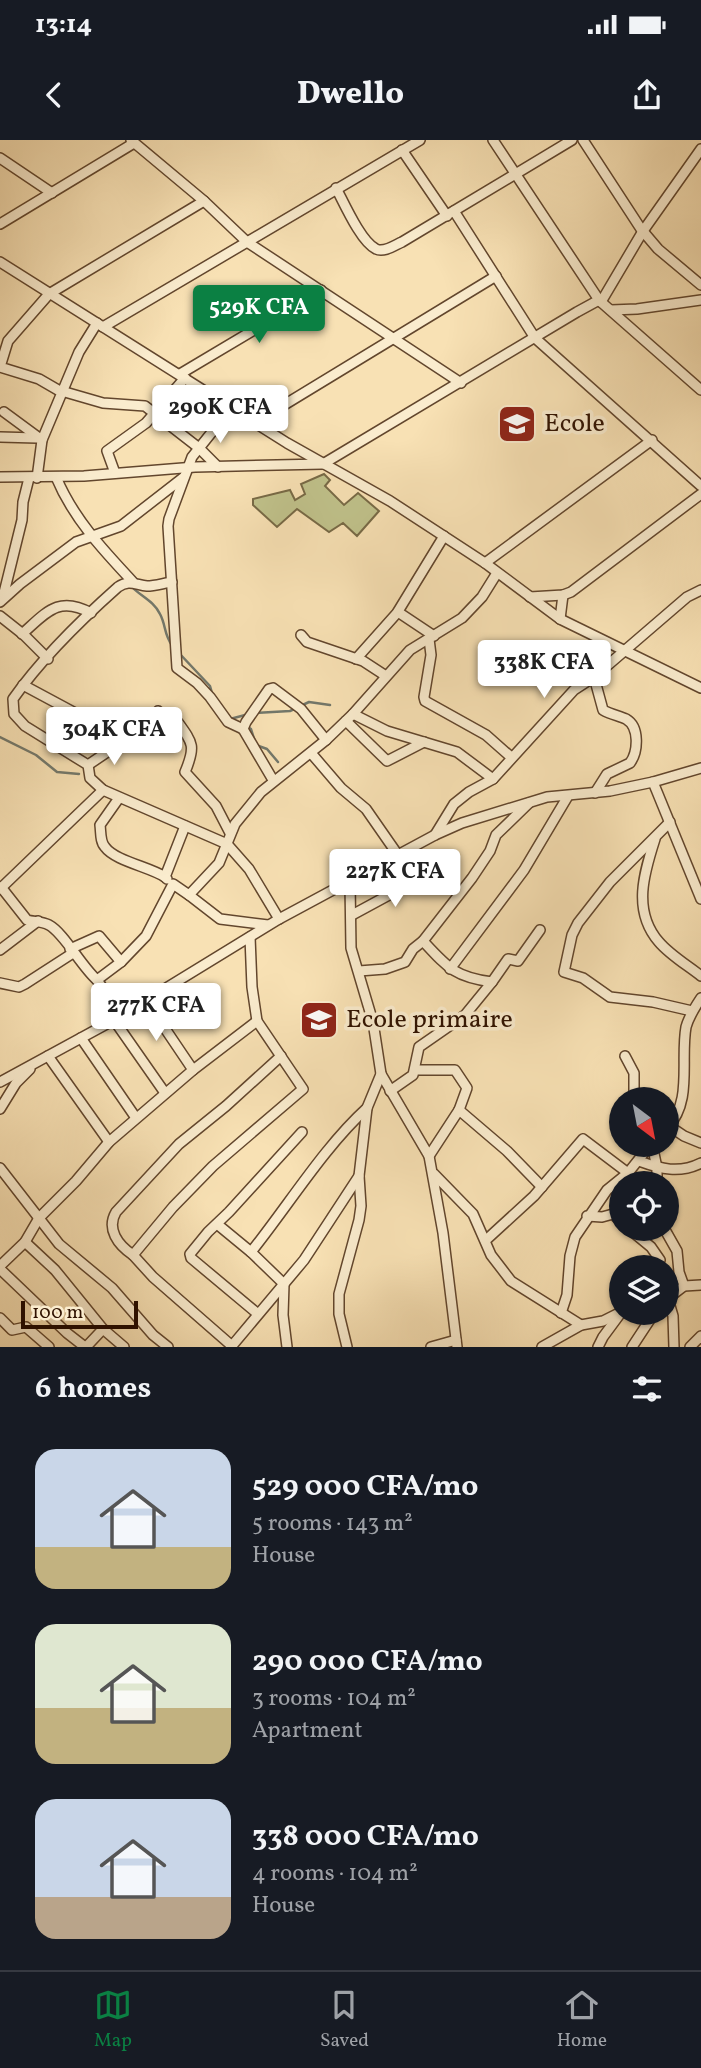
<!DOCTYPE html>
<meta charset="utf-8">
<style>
body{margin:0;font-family:Vollkorn,serif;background:#242831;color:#f1f3f6;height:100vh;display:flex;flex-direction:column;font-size:26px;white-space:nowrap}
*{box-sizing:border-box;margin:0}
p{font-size:23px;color:#9ea1a6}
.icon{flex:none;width:38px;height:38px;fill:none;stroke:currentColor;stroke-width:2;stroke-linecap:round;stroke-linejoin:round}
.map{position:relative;height:1207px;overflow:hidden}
.panel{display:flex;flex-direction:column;background:#171b24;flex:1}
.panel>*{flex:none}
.needle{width:46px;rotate:148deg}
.controls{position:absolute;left:609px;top:947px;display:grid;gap:14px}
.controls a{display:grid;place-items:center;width:70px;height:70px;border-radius:50%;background:#171b24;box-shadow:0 2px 5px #0004;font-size:35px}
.scale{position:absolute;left:21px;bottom:18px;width:117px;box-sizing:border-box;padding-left:7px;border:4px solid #301200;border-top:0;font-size:19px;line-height:24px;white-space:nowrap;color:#301200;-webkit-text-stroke:5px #faecce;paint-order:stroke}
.price{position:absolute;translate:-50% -60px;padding:0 16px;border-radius:7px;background:#fff;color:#222;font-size:23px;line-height:46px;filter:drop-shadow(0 2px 4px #0008)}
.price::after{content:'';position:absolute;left:50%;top:42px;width:21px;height:16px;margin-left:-10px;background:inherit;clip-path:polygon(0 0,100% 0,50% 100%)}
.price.on{background:#0b8043;color:#fff}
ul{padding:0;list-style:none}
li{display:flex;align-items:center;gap:21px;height:175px;padding:0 35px}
li span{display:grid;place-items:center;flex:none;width:196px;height:140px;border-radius:21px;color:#555}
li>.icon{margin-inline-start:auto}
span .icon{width:84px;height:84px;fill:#fffc;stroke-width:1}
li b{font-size:30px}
h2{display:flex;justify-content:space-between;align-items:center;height:84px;padding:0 35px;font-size:30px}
.status{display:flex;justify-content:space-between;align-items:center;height:49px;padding:0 35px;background:#171b24;direction:ltr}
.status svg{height:19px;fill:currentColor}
header{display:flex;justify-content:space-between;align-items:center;height:91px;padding:0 35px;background:#171b24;font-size:32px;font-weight:800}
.tab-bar{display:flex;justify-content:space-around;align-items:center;height:98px;border-top:2px solid #363941;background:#171b24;font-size:19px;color:#9ea1a6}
.tab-bar a{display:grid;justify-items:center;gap:4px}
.tab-bar .on{color:#0b8043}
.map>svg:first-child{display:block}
</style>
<div class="status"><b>13:14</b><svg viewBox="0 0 49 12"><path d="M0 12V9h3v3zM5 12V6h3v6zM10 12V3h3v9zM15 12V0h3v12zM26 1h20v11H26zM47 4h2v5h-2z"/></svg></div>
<header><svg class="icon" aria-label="back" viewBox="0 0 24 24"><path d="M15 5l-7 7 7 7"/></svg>Dwello<svg class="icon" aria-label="share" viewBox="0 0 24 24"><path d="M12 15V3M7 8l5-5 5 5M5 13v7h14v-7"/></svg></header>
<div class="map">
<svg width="701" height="1207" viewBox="0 0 701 1207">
<rect width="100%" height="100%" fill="#f8e1b4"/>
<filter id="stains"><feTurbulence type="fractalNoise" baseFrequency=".00286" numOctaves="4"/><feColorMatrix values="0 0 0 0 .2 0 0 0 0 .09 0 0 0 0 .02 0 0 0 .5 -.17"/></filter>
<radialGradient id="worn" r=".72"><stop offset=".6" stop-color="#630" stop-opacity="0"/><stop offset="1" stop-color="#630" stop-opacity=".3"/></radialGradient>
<!-- green -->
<path fill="#c0c28b" stroke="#786a46" stroke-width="2" d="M 324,334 L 330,340 L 325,346 L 344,365 L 358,353 L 379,371 L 357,396 L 343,383 L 329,392 L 297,369 L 277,387 L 253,365 L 253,359 L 290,350 L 295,360 L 305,354 L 301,344 Z"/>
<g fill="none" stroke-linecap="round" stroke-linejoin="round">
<!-- stream -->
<g stroke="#73786b" stroke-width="2.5">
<path d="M 131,446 C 140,456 154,461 160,474 C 166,485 164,495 172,505"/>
<path d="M 179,513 L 210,546 L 212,553"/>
<path d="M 255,573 L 290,571 L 309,562 L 330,565"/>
<path d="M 230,579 L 249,574"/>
<path d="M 248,587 L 251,589 L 256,605 L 267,609 L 278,622"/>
<path d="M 0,597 L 36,615 L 57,632 L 79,634"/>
</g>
<defs>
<g id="minor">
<path d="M 131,0 L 204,61 L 247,102 L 461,243"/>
<path d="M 493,0 L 599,160"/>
<path d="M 583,0 L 641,89 L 658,109 L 701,145"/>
<path d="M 402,10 L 447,76"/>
<path d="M 0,18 L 52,53"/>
<path d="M 336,48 C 344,63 361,102 376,109 C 384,113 395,105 402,102 L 572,0"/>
<path d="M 204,61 L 49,154 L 8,201 L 0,227 L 39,239 L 58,250 L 103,263 L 145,266 L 199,308 L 218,327"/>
<path d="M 454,71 L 535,198 L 701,346"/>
<path d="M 0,84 L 134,3"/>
<path d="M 0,122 L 287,303 L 390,361 L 485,423 L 560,479 L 701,548"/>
<path d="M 601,162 L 701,250"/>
<path d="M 611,170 L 637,169 L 701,160"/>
<path d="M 103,187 L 420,0"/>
<path d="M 180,234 L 321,150"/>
<path d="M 232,267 L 192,317 L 169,379 L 168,386 L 177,528 L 197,543 L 210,557 L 228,582 L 243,589"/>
<path d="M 4,272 L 42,300"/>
<path d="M 256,282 L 496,136"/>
<path d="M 0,297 L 37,298"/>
<path d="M 115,333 L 107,311 L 146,283 L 185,238"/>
<path d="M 0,337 L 84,336 L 195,327 L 323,324 L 577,172 L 599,160 L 601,162 L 643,91 L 701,9"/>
<path d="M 56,337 C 73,378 103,410 133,442"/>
<path d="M 37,338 L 42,300 L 79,212 L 97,183"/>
<path d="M 485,423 L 652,300"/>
<path d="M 172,442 C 164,443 155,446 147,446 C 136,445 129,439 118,447 C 82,479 41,519 13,559 L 14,574 L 25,586 L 88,625 L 90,638 L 103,650 L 227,704 L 249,729 L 279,779"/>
<path d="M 3,457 L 22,380 L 23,362 L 29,338"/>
<path d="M 530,457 L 563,455 L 571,452 L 701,354"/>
<path d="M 0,462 L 20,444 L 76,402 L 121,386 L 184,337"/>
<path d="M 398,472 L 434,496"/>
<path d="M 0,476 L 24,495 L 48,519"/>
<path d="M 560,479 L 563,455"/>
<path d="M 22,494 C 46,473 58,455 91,473"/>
<path d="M 301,495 L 307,502 L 363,521 L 386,536"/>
<path d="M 429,499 L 431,515 L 424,557 L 425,561 L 486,595 L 511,617"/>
<path d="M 356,519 L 397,473 L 444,396"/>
<path d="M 594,537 L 603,570 C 610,574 619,576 626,579 C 640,587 638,612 630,623 L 607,634 L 595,653"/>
<path d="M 23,545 L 77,574 L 64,609"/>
<path d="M 158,571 L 164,578 L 177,581 C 193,603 196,606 185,632 L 216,666 L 230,693"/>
<path d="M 353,574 L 387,591 L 457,612 L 493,639"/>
<path d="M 346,581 L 387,621 L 424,602"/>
<path d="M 311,613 L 341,648 L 366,669 L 398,715"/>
<path d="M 88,625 L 122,602"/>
<path d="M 273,640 L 243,589 L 246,582 L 269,549 L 273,548 L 301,569 L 326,600"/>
<path d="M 653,642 L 701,759"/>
<path d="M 119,658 L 100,685 C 101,692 100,702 105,707 C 115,721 150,727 165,737"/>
<path d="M 670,682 L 610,742 L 578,783 L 572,795 L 564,832 L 583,838 L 610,857 L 653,862 L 692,871"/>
<path d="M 435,695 L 454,664 L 469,652 L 493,639 L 574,550 L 594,537 L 687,457 L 701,450"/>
<path d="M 655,699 C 644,733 632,771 659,802 C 670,815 687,825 701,836"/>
<path d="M 167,739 L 165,737 L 185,686"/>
<path d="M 1,747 L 27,780 C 34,782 42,781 49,785 C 64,793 81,826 97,840"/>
<path d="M 0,749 L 103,650"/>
<path d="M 189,755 L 220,779 L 268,785"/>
<path d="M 352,775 L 424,736"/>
<path d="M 423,801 C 448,828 455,837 492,842 L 508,819 L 518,821 L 540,790"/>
<path d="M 70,809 L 99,796 L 121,822"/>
<path d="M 0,810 L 38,781"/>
<path d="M 450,829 L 524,730 L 568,656"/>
<path d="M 359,831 L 385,829 L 405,822 L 413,809 L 423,801 L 472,738 L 490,711 L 496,695 L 529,663"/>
<path d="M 0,843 L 19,847 L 25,844 L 73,813"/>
<path d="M 150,858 L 166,890 L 193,930"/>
<path d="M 122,875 L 97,840 L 121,822 L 146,796 L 173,744 L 189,755 L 219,723 L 235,684 L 261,652 L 326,600 L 353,574 L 410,510 L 462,478 L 482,457 L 497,433"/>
<path d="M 114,880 L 165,953"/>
<path d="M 81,898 L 136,978"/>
<path d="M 48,916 L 109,1002"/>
<path d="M 625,916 L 634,933 L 634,959"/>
<path d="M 415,930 L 455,930 L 467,948 L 459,970 L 429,1016"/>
<path d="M 381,934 L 429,1016 L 443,1093 L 457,1207"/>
<path d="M 0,942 L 114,880 L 279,779 L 435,695 L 462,683 L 547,657 L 610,651 L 653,642 L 701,628"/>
<path d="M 390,951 L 413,935 L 419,907 L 465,875 L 492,842"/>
<path d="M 0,969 L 16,943 L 30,929"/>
<path d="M 459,970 L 507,1011 L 542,1047"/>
<path d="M 669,986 L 684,996 L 701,1003"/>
<path d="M 667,988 C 693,962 680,920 686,887 C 689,876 695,867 701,858"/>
<path d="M 652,1004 L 657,1028 L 657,1043"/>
<path d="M 639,1021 C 661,1029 679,1034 701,1023"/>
<path d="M 0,1028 L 59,1104 L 112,1148 L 153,1195 L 168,1207"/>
<path d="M 434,1034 L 473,1074 L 491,1115 L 511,1141 L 581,1185"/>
<path d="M 587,1076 L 602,1077 L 613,1074 L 621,1082"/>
<path d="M 217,1084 L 251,1112"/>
<path d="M 628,1088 L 651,1107 L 660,1120 L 657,1127"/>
<path d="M 664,1088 L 677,1111 L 679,1132 L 684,1146"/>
<path d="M 486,1100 L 534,1056 L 583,999 L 628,1033"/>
<path d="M 25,1102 L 55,1130 L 103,1189 L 124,1207"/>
<path d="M 133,1115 C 118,1105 106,1089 116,1072 L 179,1004 L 226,966 L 281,916"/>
<path d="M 0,1126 L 25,1102 L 39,1078 L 76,1041 L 109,1002 L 193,930 L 257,881"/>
<path d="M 0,1129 L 67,1193 L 85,1207"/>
<path d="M 667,1159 L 684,1146 L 701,1145"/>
<path d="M 668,1159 L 673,1176 L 674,1207"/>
<path d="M 561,1173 L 567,1155 L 570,1116 L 575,1097 L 607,1050 L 628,1033 L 651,1004"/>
<path d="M 258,1174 L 191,1118 L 190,1114 L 208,1092 L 229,1072 L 302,992"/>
<path d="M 0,1178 L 12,1190 L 26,1187 L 49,1207"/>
<path d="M 232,1206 L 153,1137 L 133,1115 L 173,1067 L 213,1026 L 303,949 L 257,881 L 252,847 L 250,797"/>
<path d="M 86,1207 L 103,1189"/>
<path d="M 231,1207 L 304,1120 L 359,1036 L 367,968 L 381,934 L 373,882 L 351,808 L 350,743"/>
<path d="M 287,1207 L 283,1175 L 284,1144 L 251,1112 C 288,1066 324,1007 367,968"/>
<path d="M 347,1207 L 339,1174 L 339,1154 L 359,1080 L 361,1066 L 359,1036"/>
<path d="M 431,1207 L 456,1200"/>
<path d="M 542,1207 L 581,1185 L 603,1181 L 621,1172"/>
<path d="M 598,1207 L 603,1197 L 620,1174"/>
<path d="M 632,1207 L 655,1172"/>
<path d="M 690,1207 L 701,1196"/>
</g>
</defs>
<!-- minor casing -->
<use href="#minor" stroke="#62462d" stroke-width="12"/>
<!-- minor -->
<use href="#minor" stroke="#faecce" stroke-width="9"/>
</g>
<!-- icons -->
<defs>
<symbol id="school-square" viewBox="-11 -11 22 22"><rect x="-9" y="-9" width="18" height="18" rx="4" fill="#8f2418" stroke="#faecce"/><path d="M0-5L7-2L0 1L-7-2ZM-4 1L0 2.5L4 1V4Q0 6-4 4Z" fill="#fff"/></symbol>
</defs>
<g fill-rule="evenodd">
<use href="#school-square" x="495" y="262" width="44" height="44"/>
<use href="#school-square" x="297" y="858" width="44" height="44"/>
</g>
<g text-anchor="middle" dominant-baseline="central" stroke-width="7" stroke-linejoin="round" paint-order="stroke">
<!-- poi labels -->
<g font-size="26" fill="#301200" stroke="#faecce" text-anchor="start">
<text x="544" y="284">Ecole</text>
<text x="346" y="880">Ecole primaire</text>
</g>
</g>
<rect width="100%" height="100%" filter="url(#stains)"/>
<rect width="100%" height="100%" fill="url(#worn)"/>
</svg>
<div class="controls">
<a><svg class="needle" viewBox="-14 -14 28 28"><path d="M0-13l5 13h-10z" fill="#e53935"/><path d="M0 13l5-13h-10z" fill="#9ea1a6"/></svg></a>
<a><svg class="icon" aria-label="locate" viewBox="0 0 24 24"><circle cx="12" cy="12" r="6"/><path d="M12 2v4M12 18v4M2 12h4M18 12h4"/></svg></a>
<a><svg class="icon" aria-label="layers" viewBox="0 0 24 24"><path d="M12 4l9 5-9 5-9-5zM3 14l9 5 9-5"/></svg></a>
</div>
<div class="scale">100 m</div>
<b class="price on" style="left:259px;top:205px">529K CFA</b>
<b class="price" style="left:220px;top:305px">290K CFA</b>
<b class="price" style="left:544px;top:560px">338K CFA</b>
<b class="price" style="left:114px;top:627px">304K CFA</b>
<b class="price" style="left:395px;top:769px">227K CFA</b>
<b class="price" style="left:156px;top:903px">277K CFA</b>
</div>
<section class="panel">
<h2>6 homes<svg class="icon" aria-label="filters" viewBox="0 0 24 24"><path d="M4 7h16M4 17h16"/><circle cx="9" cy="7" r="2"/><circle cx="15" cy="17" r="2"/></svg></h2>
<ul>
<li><span style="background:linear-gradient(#c9d6e8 70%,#c2b280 0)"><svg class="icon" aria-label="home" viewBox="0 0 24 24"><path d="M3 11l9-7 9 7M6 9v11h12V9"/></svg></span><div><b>529 000 CFA/mo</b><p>5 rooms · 143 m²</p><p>House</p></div></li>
<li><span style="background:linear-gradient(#dfe7d0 60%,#c2b280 0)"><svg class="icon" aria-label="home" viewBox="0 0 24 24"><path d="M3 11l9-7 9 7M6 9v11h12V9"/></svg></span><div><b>290 000 CFA/mo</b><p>3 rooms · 104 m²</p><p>Apartment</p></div></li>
<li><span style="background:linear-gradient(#c9d6e8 70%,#b9a48a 0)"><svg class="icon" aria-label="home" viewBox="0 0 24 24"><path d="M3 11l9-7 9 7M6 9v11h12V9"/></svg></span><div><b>338 000 CFA/mo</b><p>4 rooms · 104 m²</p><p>House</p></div></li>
</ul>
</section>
<nav class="tab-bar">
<a class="on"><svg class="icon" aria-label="map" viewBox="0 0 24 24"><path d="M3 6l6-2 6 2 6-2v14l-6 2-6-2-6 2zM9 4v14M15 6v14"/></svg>Map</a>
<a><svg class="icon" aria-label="saved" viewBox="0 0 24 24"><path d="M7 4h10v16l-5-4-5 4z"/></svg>Saved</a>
<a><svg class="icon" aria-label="home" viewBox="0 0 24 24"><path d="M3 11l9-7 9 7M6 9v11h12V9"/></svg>Home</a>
</nav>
